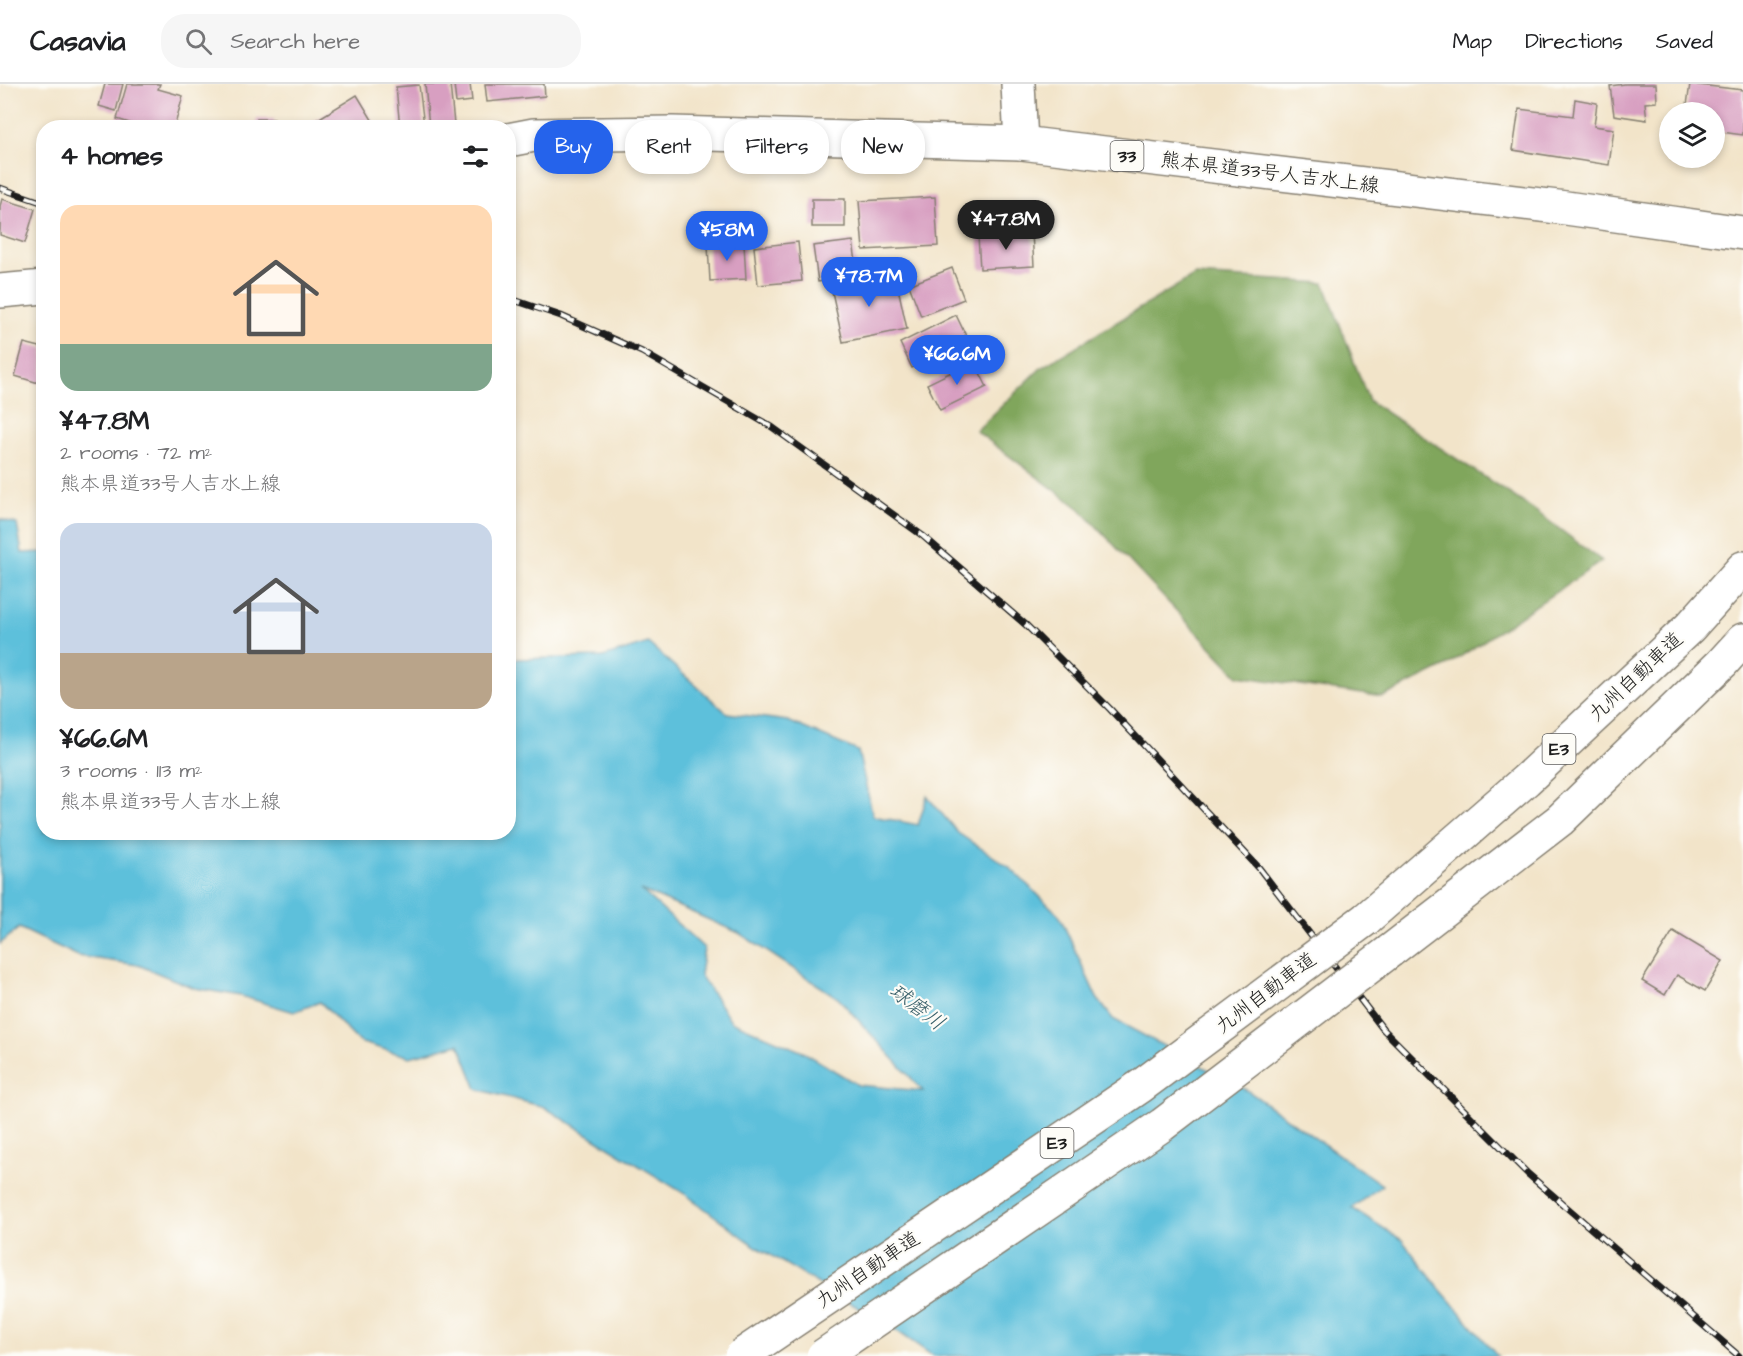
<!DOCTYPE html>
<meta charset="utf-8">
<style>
body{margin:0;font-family:"Architects Daughter","Klee One",sans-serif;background:#f6f6f6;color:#202124;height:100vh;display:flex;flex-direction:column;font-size:22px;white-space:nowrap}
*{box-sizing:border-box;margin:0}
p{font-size:20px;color:#757577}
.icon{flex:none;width:33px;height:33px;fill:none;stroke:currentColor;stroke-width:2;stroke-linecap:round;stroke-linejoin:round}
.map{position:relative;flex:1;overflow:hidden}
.panel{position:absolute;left:36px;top:36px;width:480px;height:720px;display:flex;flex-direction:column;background:#fff;border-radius:24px;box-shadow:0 3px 9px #0003}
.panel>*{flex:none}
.top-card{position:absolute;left:534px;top:36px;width:570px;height:54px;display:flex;gap:12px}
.buttons{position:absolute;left:1659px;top:18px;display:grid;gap:12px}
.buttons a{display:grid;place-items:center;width:66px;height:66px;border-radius:50%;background:#fff;box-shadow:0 3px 9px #0003;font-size:30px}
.price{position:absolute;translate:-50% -51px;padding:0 14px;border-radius:21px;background:#2563eb;color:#fff;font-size:20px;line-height:39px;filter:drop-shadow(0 2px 3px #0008)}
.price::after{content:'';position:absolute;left:50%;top:36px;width:18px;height:14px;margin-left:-9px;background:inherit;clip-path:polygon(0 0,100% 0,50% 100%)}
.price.active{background:#222;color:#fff}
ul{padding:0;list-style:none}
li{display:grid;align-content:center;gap:12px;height:318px;padding:0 24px}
li span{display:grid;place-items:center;height:186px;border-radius:18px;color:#555}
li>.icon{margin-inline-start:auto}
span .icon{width:108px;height:108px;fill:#fffc;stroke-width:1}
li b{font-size:26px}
h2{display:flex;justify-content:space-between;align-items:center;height:72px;padding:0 24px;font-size:26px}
.pill{padding:0 21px;border-radius:24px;background:#fff;box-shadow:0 3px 9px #0003;font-size:21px;line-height:54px}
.pill.active{background:#2563eb;color:#fff}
header{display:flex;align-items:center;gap:36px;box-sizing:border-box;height:84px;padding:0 30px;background:#fff;border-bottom:2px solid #e0e0e0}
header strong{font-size:28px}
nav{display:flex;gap:33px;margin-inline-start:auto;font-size:21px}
.search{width:420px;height:54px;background:#f6f6f6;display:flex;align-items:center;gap:15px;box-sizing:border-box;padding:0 21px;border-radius:24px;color:#757577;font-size:22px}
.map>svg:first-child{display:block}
</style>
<header>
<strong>Casavia</strong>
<div class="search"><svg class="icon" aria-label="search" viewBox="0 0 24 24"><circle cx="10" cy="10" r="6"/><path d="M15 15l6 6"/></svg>Search here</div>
<nav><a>Map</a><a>Directions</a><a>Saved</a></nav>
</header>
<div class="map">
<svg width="1743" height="1272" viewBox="0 0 1743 1272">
<rect width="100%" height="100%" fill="#fdfcf7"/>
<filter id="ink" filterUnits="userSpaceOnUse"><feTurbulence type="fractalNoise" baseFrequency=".0167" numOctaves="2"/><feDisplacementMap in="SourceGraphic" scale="12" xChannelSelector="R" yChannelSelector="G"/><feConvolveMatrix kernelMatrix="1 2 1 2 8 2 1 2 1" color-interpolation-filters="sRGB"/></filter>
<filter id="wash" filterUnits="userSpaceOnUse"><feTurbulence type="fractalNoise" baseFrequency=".008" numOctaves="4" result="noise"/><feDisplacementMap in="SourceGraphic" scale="24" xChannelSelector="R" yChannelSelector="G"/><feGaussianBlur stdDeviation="1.35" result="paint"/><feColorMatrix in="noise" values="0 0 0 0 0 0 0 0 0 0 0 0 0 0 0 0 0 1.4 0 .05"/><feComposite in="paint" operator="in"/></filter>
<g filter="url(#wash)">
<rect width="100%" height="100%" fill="#f2e4c9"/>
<!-- forest -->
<path fill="#80a65c" stroke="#4e613c" stroke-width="1.5" d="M 1195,191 L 1324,199 L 1369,317 L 1533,425 L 1602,477 L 1448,581 L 1383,613 L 1238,592 L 1080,425 L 976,347 L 1042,283 Z"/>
<!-- water -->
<path fill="#5dc0db" stroke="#3c6e7c" stroke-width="1.5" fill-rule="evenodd" d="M 0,435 L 17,440 L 22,469 L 43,468 L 44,748 L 508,748 L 509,575 L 603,573 L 648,559 L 727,629 L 788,637 L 858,667 L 873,732 L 918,741 L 927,712 L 958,749 L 1009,783 L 1059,831 L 1097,914 L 1113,935 L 1248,1007 L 1382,1101 L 1352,1124 L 1402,1156 L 1439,1204 L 1498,1272 L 933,1272 L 897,1247 L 755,1162 L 685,1110 L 544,1023 L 477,1005 L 459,960 L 410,973 L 359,958 L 320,918 L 294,928 L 241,912 L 194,904 L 138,881 L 78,872 L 19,844 L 0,860 ZM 641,806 L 739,849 L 838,914 L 923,1007 L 858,1001 L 805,969 L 731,937 L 700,891 L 704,864 Z"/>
<g id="blocks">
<!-- building -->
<g fill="#d89fc1">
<path d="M 105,0 L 123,0 L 116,27 L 99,22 Z"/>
<path d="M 127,0 L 160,0 L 158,5 L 183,12 L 174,44 L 145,44 L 117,35 Z"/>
<path d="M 425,0 L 450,0 L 454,40 L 429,43 Z"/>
<path d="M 454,0 L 470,0 L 472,17 L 456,19 Z"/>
<path d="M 485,0 L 544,0 L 545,12 L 487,18 Z"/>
<path d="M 1625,0 L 1656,0 L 1657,18 L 1645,19 L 1647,36 L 1614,31 L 1610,2 Z"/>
<path d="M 1690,0 L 1743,6 L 1743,51 L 1714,47 L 1714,28 L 1686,28 Z"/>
<path d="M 419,1 L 424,42 L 400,44 L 396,3 Z"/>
<path d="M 357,11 L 377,44 L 317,44 L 313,38 Z"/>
<path d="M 1575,15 L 1597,19 L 1594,42 L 1614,45 L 1609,81 L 1513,66 L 1519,25 L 1573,32 Z"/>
<path d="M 257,35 L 274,35 L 274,44 L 256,44 Z"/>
<path d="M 935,113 L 938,162 L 863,166 L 859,117 Z"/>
<path d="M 2,115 L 35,125 L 25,159 L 0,151 L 0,122 Z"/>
<rect x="812" y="115" width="33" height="28"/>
<path d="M 1032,149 L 1034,182 L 980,185 L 978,152 Z"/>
<path d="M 853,157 L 858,192 L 818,198 L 813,162 Z"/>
<path d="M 798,158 L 802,197 L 758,201 L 754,163 Z"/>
<path d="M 744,160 L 746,195 L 710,197 L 708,162 Z"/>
<path d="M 952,184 L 964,215 L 921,232 L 909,201 Z"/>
<path d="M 895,190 L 907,245 L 843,258 L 831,203 Z"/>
<path d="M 956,231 L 968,256 L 912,284 L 900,259 Z"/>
<path d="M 24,259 L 44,264 L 42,300 L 15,292 Z"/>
<path d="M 974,277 L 987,303 L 940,326 L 927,300 Z"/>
<path d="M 1673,847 L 1723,877 L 1705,907 L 1677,891 L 1665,911 L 1642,897 Z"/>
</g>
</g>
</g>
<g filter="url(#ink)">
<use href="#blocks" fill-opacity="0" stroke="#878072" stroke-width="1.5"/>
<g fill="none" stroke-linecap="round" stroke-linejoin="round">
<defs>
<path id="secondary" d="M 1018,0 L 1021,59"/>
<g id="primary">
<path d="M 508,56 L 534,51 L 672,49 L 1021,59 L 1566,124 L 1743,149"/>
<path d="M 0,207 L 44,203"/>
</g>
<g id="highway">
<path d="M 1366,835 L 1526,696 L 1690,543 L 1743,484"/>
<path d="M 1390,867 L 1560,736 L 1722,579 L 1743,556"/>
</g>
</defs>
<!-- secondary casing -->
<use href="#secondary" stroke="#878072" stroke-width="36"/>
<!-- primary casing -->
<use href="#primary" stroke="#878072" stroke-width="36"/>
<!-- highway casing -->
<use href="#highway" stroke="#878072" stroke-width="36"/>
<!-- secondary -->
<use href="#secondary" stroke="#fff" stroke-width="33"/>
<!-- primary -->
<use href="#primary" stroke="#fff" stroke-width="33"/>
<!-- highway -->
<use href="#highway" stroke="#fff" stroke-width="33"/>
<defs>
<g id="rail">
<path d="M 0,104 L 44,119"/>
<path d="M 508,214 L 561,232 L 642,268 L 772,343 L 923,452 L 1026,541 L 1110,625 L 1259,784 L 1383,945 L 1528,1090 L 1739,1272"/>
</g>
</defs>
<!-- rail casing -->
<use href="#rail" stroke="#1c1c1c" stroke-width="7"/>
<!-- rail -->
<use href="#rail" stroke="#fdfcf7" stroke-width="4.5" stroke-dasharray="14" stroke-linecap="butt"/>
<defs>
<g id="highway-bridge">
<path d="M 741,1272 L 1141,1002 L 1366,835"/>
<path d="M 823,1272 L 1162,1041 L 1390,867"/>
</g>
</defs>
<!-- highway-bridge casing -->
<use href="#highway-bridge" stroke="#878072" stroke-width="36" stroke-linecap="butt"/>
<!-- highway-bridge -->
<use href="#highway-bridge" stroke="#fff" stroke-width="33"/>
</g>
</g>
<g text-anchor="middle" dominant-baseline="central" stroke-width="4.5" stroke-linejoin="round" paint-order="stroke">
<!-- shield labels -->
<g fill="#fdfcf7" stroke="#605f5e" stroke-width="1.5">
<rect x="1110.5" y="57" width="33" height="30" rx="4.5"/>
<rect x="1542.5" y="650" width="33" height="30" rx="4.5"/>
<rect x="1040.5" y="1044" width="33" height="30" rx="4.5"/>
</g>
<g font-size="18" font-weight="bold" fill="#1c1c1c">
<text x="1127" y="72">33</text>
<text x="1559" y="665">E3</text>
<text x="1057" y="1059">E3</text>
</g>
<!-- street labels -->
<g font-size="20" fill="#1c1c1c" stroke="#fdfcf7">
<text transform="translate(1270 89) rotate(7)">熊本県道33号人吉水上線</text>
<text transform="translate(1636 593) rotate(-43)">九州自動車道</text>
<text transform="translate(1266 909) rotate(-37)">九州自動車道</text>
<text transform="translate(868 1186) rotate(-34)">九州自動車道</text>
</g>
<!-- water labels -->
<g font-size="21" font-style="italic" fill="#365e68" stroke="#fdfcf7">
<text transform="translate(917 923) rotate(37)">球磨川</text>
</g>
</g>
</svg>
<div class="buttons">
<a><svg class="icon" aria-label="layers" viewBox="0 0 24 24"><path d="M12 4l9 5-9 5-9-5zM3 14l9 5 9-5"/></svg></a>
</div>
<b class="price active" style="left:1006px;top:167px">¥47.8M</b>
<b class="price" style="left:727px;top:178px">¥58M</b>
<b class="price" style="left:869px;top:224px">¥78.7M</b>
<b class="price" style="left:957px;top:302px">¥66.6M</b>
<div class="top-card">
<a class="pill active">Buy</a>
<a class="pill">Rent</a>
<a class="pill">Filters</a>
<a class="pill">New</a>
</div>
<section class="panel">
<h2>4 homes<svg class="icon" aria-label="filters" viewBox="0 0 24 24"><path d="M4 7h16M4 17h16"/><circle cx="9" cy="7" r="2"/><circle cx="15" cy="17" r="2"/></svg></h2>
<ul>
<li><span style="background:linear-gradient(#ffd9b3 75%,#7fa58c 0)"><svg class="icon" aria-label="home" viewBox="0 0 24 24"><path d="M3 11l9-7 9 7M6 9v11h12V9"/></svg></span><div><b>¥47.8M</b><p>2 rooms · 72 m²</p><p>熊本県道33号人吉水上線</p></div></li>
<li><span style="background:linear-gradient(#c9d6e8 70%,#b9a48a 0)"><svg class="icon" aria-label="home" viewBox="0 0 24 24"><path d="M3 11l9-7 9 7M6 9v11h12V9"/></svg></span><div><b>¥66.6M</b><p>3 rooms · 113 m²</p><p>熊本県道33号人吉水上線</p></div></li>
</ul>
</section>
</div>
